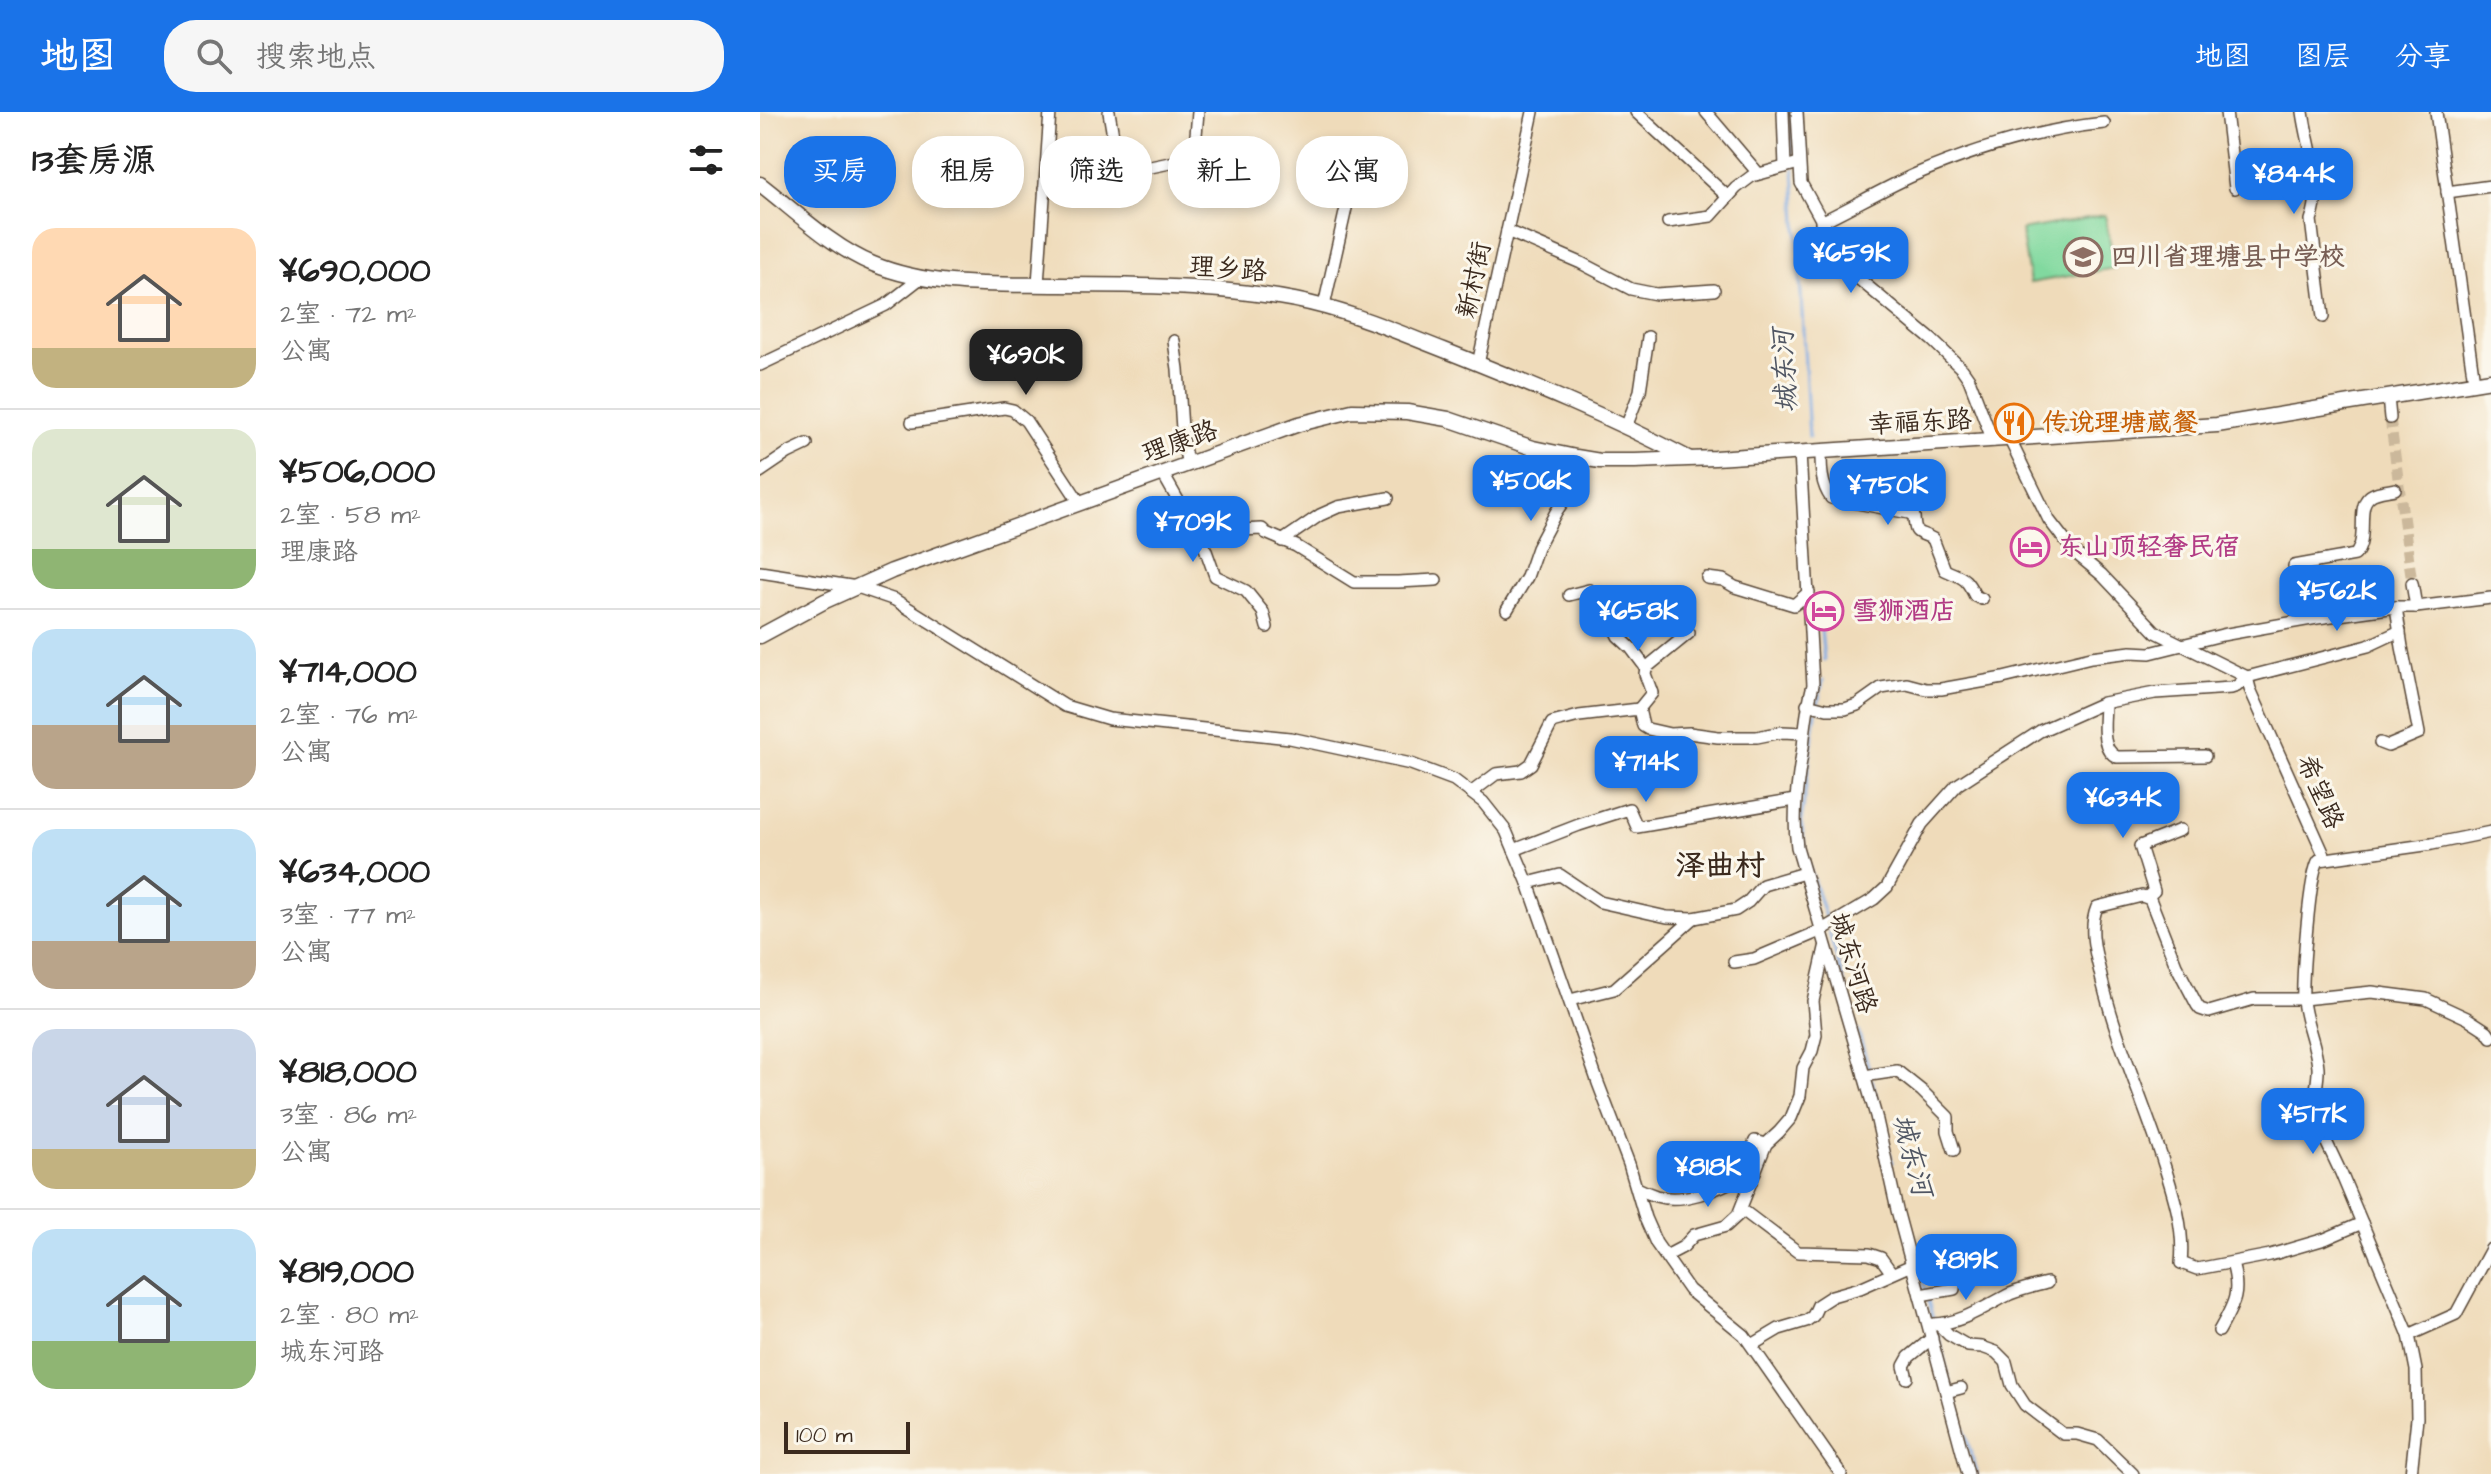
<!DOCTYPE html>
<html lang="zh">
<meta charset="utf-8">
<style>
body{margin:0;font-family:"Architects Daughter","LXGW WenKai TC",sans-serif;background:#f6f6f6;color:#222;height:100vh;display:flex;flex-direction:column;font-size:30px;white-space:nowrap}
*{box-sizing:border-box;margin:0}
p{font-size:26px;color:#767676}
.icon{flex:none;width:44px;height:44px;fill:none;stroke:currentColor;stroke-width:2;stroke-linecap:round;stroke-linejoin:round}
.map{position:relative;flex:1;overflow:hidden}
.side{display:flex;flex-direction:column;background:#fff;width:760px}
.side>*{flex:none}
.hud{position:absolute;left:24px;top:24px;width:760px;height:72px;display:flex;gap:16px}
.scale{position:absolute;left:24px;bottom:20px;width:126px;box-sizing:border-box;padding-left:8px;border:4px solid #3b2a1e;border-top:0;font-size:22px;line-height:28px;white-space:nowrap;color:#3b2a1e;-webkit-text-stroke:6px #fbf7ec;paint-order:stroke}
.price{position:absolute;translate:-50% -68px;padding:0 18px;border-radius:16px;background:#1a73e8;color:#fff;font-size:26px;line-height:52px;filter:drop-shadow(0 2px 4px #0008)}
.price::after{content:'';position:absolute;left:50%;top:48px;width:24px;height:18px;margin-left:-12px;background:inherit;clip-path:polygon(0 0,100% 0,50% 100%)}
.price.current{background:#222;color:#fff}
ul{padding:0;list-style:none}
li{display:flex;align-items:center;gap:24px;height:200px;padding:0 32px}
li+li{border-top:2px solid #e0e0e0}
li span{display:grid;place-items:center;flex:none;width:224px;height:160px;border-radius:24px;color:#555}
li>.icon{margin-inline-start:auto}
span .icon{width:96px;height:96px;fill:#fffc;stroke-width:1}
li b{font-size:34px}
h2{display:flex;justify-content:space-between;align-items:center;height:96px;padding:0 32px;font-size:34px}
.chip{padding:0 28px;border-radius:32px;background:#fff;box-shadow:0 4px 12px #0003;font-size:28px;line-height:72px}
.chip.current{background:#1a73e8;color:#fff}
header{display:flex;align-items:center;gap:48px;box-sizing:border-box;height:112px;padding:0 40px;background:#1a73e8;color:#fff}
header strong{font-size:38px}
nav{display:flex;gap:44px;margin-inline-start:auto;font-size:28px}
.search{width:560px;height:72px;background:#f6f6f6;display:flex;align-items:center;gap:20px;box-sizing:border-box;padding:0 28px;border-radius:32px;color:#767676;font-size:30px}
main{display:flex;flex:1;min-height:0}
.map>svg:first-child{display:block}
</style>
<header>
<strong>地图</strong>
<div class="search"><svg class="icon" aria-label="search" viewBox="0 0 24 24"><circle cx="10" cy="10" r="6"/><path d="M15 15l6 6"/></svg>搜索地点</div>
<nav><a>地图</a><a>图层</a><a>分享</a></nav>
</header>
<main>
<section class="side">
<h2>13套房源<svg class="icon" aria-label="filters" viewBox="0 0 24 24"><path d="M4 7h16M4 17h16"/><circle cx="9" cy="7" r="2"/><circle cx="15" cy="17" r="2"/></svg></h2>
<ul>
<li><span style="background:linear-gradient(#ffd9b3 75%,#c2b280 0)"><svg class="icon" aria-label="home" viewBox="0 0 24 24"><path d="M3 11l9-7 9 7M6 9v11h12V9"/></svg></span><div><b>¥690,000</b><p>2室 · 72 m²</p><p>公寓</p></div></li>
<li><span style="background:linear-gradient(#dfe7d0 75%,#8fb573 0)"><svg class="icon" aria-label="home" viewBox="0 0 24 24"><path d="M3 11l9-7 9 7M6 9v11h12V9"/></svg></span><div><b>¥506,000</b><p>2室 · 58 m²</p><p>理康路</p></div></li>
<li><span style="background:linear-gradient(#bfe0f5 60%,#b9a48a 0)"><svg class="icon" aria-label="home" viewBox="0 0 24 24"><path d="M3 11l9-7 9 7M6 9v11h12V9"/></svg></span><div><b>¥714,000</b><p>2室 · 76 m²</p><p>公寓</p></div></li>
<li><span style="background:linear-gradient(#bfe0f5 70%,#b9a48a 0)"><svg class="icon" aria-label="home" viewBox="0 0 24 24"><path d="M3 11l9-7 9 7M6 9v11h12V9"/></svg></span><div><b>¥634,000</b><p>3室 · 77 m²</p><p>公寓</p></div></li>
<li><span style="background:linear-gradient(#c9d6e8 75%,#c2b280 0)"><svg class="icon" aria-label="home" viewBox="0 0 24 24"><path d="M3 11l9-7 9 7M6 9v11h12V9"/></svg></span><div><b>¥818,000</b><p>3室 · 86 m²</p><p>公寓</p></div></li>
<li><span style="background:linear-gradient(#bfe0f5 70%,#8fb573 0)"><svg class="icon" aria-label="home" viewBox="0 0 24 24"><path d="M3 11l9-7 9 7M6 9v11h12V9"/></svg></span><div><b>¥819,000</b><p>2室 · 80 m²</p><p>城东河路</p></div></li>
</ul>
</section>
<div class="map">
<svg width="1731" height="1362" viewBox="0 0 1731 1362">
<rect width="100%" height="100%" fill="#fbf7ec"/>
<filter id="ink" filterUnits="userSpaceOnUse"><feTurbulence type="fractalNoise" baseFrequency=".0125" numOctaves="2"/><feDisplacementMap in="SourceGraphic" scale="16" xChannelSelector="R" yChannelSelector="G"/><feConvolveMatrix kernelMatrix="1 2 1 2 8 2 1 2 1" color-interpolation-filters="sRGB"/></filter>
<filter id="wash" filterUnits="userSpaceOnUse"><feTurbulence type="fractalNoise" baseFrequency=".006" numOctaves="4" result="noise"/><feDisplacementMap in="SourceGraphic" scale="32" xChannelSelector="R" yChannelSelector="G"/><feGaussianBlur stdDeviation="1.8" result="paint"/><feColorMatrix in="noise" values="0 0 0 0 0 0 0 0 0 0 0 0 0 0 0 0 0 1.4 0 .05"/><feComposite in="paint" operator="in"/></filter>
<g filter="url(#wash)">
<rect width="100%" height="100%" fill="#efdbba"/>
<!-- green -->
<path fill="#81d99f" stroke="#5e825e" stroke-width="2" d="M 1345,103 L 1355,156 L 1270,171 L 1261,118 Z"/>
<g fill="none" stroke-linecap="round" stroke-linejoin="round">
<!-- stream -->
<g stroke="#78a7e2" stroke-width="3">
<path d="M 1031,0 L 1033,50"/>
<path d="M 1034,57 L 1049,325"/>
<path d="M 1059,496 L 1064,549"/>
<path d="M 1058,592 L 1063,568"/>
<path d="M 1056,600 L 1041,710 L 1048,752 L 1067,811"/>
<path d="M 1069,820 L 1092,898"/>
<path d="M 1098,919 L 1110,960"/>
<path d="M 1112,968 L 1132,1050"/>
<path d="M 1156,1146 L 1165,1177"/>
<path d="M 1167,1185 L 1173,1208"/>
<path d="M 1176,1215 L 1191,1274"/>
<path d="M 1193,1281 L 1217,1362"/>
</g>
</g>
</g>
<g filter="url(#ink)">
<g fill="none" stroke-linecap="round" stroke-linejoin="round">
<!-- minor-tunnel -->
<path stroke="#cbb89b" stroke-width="11" stroke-dasharray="11 5.5" stroke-linecap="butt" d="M 1630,306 L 1652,471"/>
<defs>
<g id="minor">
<path d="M 349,0 L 359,60"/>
<path d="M 876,0 L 968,85"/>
<path d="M 946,0 L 998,61"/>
<path d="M 1023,0 L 1025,55"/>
<path d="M 1037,0 L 1041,71 L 1085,151 L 1100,168 L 1172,228 L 1202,257 L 1209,267 L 1233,329"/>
<path d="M 1466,0 L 1475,76"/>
<path d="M 1543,0 C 1548,36 1564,73 1551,108 L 1563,205"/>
<path d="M 1676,0 L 1714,270"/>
<path d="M 284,77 L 434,46 L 438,0"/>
<path d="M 1687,80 L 1731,74"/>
<path d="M 908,110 L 951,104 L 976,76 L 992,64 L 1039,51"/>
<path d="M 1061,110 C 1092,95 1123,77 1154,63 C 1215,37 1278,18 1344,11"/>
<path d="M 747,119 L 821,151 L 871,177 L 896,182 L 954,178"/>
<path d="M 278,172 L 290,0"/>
<path d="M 564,194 L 598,43 L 616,46"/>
<path d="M 414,229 L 418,257 L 423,332 L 428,352"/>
<path d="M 718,252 L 773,0"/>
<path d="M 0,253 L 126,193 L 162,165"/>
<path d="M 1628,285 L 1630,306"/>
<path d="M 152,310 L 244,296 L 253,298 L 266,309 L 320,391"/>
<path d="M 866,315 L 880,279 L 888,225"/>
<path d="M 1250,328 L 1289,408 L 1313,439 L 1342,463 L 1396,520 L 1487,565 L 1490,577 L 1566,747"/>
<path d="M 1061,340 C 1061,357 1061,372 1071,386 L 1149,401 L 1154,404 C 1155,426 1158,418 1173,427 L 1185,458 C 1204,467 1205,464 1215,484 L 1222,487"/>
<path d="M 1040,341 L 1053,573 C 1047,594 1045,614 1043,635 C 1038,668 1032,701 1037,735 L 1116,1004 L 1137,1098 L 1208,1362"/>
<path d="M 0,360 L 28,341 L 47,332"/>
<path d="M 403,362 L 445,436 L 455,464 L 486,479 L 503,500 L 507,515"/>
<path d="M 436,420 L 502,417 L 506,421 L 536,434 L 594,470 L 638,470 L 676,468"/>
<path d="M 522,429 L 560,403 L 578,395 L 628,386"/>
<path d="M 1534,454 L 1595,443 C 1609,427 1596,396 1609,385 C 1615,379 1627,379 1635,377"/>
<path d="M 0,460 L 97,475 L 135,488 L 305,594 L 349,607 L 530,626 L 651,652 L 694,668 L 723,690 L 746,719 L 768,771 L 838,971 L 869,1052 L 885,1106 L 896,1131 L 929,1178 L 984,1223 L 1081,1362"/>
<path d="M 947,466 L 963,468 L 975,475 L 1034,493 L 1049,480"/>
<path d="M 1652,471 L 1656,495"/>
<path d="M 809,483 L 829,478 L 839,484 L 858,524 L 871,536 L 886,556"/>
<path d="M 747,498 L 767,465 L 777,436 L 796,400 L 811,378 L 794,361 L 803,343"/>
<path d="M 1345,591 C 1345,608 1339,637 1357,645 L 1445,644"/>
<path d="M 1047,592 L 1067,597 L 1085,597 L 1097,593 L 1121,576 L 1147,572 L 1166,577 L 1181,577 L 1243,566 L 1331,545 L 1371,540 L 1390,541 L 1462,523 L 1557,506 L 1636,495 L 1656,495 L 1731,486"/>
<path d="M 879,597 L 892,581 L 885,562 L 886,556 L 929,521"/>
<path d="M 1620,631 L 1628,634 L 1659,621 L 1642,535 L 1636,495"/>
<path d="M 712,680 L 736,662 L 761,659 L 771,652 L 792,611 L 819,604 L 879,597 L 883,614 L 888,617 L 910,622 L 929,621 L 958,625 L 997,625 L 1022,620 L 1044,621"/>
<path d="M 754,738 L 819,713 L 869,697 L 877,715 L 1035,688"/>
<path d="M 768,771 L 800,763 L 840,790 L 907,805 L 934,806 L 976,798 L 988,790 L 1003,773 L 1044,761"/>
<path d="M 1387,785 L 1394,779 L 1380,734 L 1420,718"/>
<path d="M 974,850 L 994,847 L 1060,819 L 1114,787 L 1127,775 L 1162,712 L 1197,673 L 1280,619 L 1343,591 L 1395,581 L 1471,576 L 1477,574 L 1487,565 L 1608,534 L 1640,519"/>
<path d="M 810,888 L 854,877 L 934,806"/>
<path d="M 1104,964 L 1137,959 L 1162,979 L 1188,1005 L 1188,1019 L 1194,1038"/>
<path d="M 877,1076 C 883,1079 890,1082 896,1084 C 922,1092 957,1078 980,1065 L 995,1029 L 1006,1032"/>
<path d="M 981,1097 L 1038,1140 L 1109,1142 L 1121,1146 L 1131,1160"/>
<path d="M 1602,1111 L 1565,1127 L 1510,1143 L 1437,1157 L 1421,1151 C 1425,1114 1412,1078 1401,1043 C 1380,981 1353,920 1339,856 C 1334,836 1329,815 1337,795 L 1382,784 L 1390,787 L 1416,853 L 1437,893 L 1440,897 L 1449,900 L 1494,887 L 1543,887 L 1612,880 L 1666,887 L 1707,906 L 1727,919 L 1731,925"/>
<path d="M 906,1144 L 923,1135 L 934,1123 L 966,1114 L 978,1103 L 1006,1032 L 1019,1020 L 1031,1006 L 1040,984 L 1043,956 L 1052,939 L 1056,923 L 1053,889 L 1065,836"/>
<path d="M 1160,1183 L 1194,1177 L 1197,1155"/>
<path d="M 1173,1212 C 1201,1212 1226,1194 1250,1182 C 1262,1177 1275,1174 1287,1171"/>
<path d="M 1178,1212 L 1189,1223 L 1208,1234 L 1222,1235 L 1236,1240 L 1246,1250 L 1252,1273 L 1265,1293 L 1303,1322 L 1317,1322 L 1338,1328 L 1373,1362"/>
<path d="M 1459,1219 C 1474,1192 1481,1182 1472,1151"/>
<path d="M 1649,1223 L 1696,1202 L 1731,1137"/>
<path d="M 992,1233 L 1019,1217 L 1046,1209 L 1053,1204 L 1058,1193 L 1072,1184 L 1100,1176 L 1152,1153"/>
<path d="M 1147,1266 L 1144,1254 L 1149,1245 L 1172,1226"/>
<path d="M 1186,1280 L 1201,1276"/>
<path d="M 1651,1362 L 1657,1306 L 1656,1258 L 1649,1223 L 1581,1061 L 1554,1004 C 1552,989 1559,971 1558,955 C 1556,932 1545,911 1543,888 C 1542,868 1549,760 1559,748 L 1672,732 L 1731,720"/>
</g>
<g id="major">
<path d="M 0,72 C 34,98 73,136 113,152 C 171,176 238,172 299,173 C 375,173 462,174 535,188 C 587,198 635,219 684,238 C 767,271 850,305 928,346"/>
<path d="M 0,524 L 65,489 L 132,459 L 539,312 L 592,299 L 647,300 L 688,307 L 773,336 L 816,345 L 840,349 L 875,349 L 955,346 L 1457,313 L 1731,268"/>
</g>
</defs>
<!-- minor casing -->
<use href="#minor" stroke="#564535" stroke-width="14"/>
<!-- major casing -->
<use href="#major" stroke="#564535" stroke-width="17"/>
<!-- minor -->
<use href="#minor" stroke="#fff" stroke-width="11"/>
<!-- major -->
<use href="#major" stroke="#fff" stroke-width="14"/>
</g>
</g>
<!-- icons -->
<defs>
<symbol id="school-ring" viewBox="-11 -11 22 22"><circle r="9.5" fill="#fbf7ec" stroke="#8d6e63" stroke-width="1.5"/><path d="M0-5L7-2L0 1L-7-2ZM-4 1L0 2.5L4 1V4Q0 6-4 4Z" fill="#8d6e63"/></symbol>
<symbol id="restaurant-ring" viewBox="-11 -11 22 22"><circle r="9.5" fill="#fbf7ec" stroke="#e8710a" stroke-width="1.5"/><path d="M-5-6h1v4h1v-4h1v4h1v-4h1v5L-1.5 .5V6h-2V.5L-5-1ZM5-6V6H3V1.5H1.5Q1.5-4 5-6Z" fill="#e8710a"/></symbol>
<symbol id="hotel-ring" viewBox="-11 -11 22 22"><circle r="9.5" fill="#fbf7ec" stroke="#d1479c" stroke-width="1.5"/><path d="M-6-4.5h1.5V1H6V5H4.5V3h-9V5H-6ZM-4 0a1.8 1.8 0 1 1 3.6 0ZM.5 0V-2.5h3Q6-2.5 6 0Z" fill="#d1479c"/></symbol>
</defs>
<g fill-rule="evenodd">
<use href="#school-ring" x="1301" y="123" width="44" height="44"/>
<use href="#restaurant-ring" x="1232" y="289" width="44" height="44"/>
<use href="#hotel-ring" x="1248" y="413" width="44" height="44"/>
<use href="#hotel-ring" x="1042" y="477" width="44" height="44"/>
</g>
<g text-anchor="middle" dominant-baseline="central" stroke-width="6" stroke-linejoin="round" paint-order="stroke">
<!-- education labels -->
<g font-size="26" font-weight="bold" fill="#785e54" stroke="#fbf7ec" text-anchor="start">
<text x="1351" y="145">四川省理塘县中学校</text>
</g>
<!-- street labels -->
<g font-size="26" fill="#3b2a1e" stroke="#fbf7ec">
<text transform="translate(468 157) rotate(4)">理乡路</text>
<text transform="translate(714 168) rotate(-78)">新村街</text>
<text transform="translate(1160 310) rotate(-3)">幸福东路</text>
<text transform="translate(420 330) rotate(-20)">理康路</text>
<text transform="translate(1560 680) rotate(66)">希望路</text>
<text transform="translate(1093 851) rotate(73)">城东河路</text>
</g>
<!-- food labels -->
<g font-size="26" font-weight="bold" fill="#c56008" stroke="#fbf7ec" text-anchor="start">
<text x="1282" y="311">传说理塘蔵餐</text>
</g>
<!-- hotel labels -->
<g font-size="26" font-weight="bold" fill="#b23c85" stroke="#fbf7ec" text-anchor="start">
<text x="1298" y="435">东山顶轻奢民宿</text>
<text x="1092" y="499">雪狮酒店</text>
</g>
<!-- water labels -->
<g font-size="28" font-style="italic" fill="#505663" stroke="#fbf7ec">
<text transform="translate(1025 259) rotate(-93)">城东河</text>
<text transform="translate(1152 1043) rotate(75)">城东河</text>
</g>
<!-- quarter labels -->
<g font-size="30" font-weight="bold" fill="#3b2a1e" stroke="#fbf7ec">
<text x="960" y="754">泽曲村</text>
</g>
</g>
</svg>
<div class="scale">100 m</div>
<b class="price" style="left:1534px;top:104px">¥844K</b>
<b class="price" style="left:1091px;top:183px">¥659K</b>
<b class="price current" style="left:266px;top:285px">¥690K</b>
<b class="price" style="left:771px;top:411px">¥506K</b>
<b class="price" style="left:1128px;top:415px">¥750K</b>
<b class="price" style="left:433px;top:452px">¥709K</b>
<b class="price" style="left:1577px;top:521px">¥562K</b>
<b class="price" style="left:878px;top:541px">¥658K</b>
<b class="price" style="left:886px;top:692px">¥714K</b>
<b class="price" style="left:1363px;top:728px">¥634K</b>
<b class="price" style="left:1553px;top:1044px">¥517K</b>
<b class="price" style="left:948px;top:1097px">¥818K</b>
<b class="price" style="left:1206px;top:1190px">¥819K</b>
<div class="hud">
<a class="chip current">买房</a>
<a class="chip">租房</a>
<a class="chip">筛选</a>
<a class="chip">新上</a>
<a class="chip">公寓</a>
</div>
</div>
</main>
